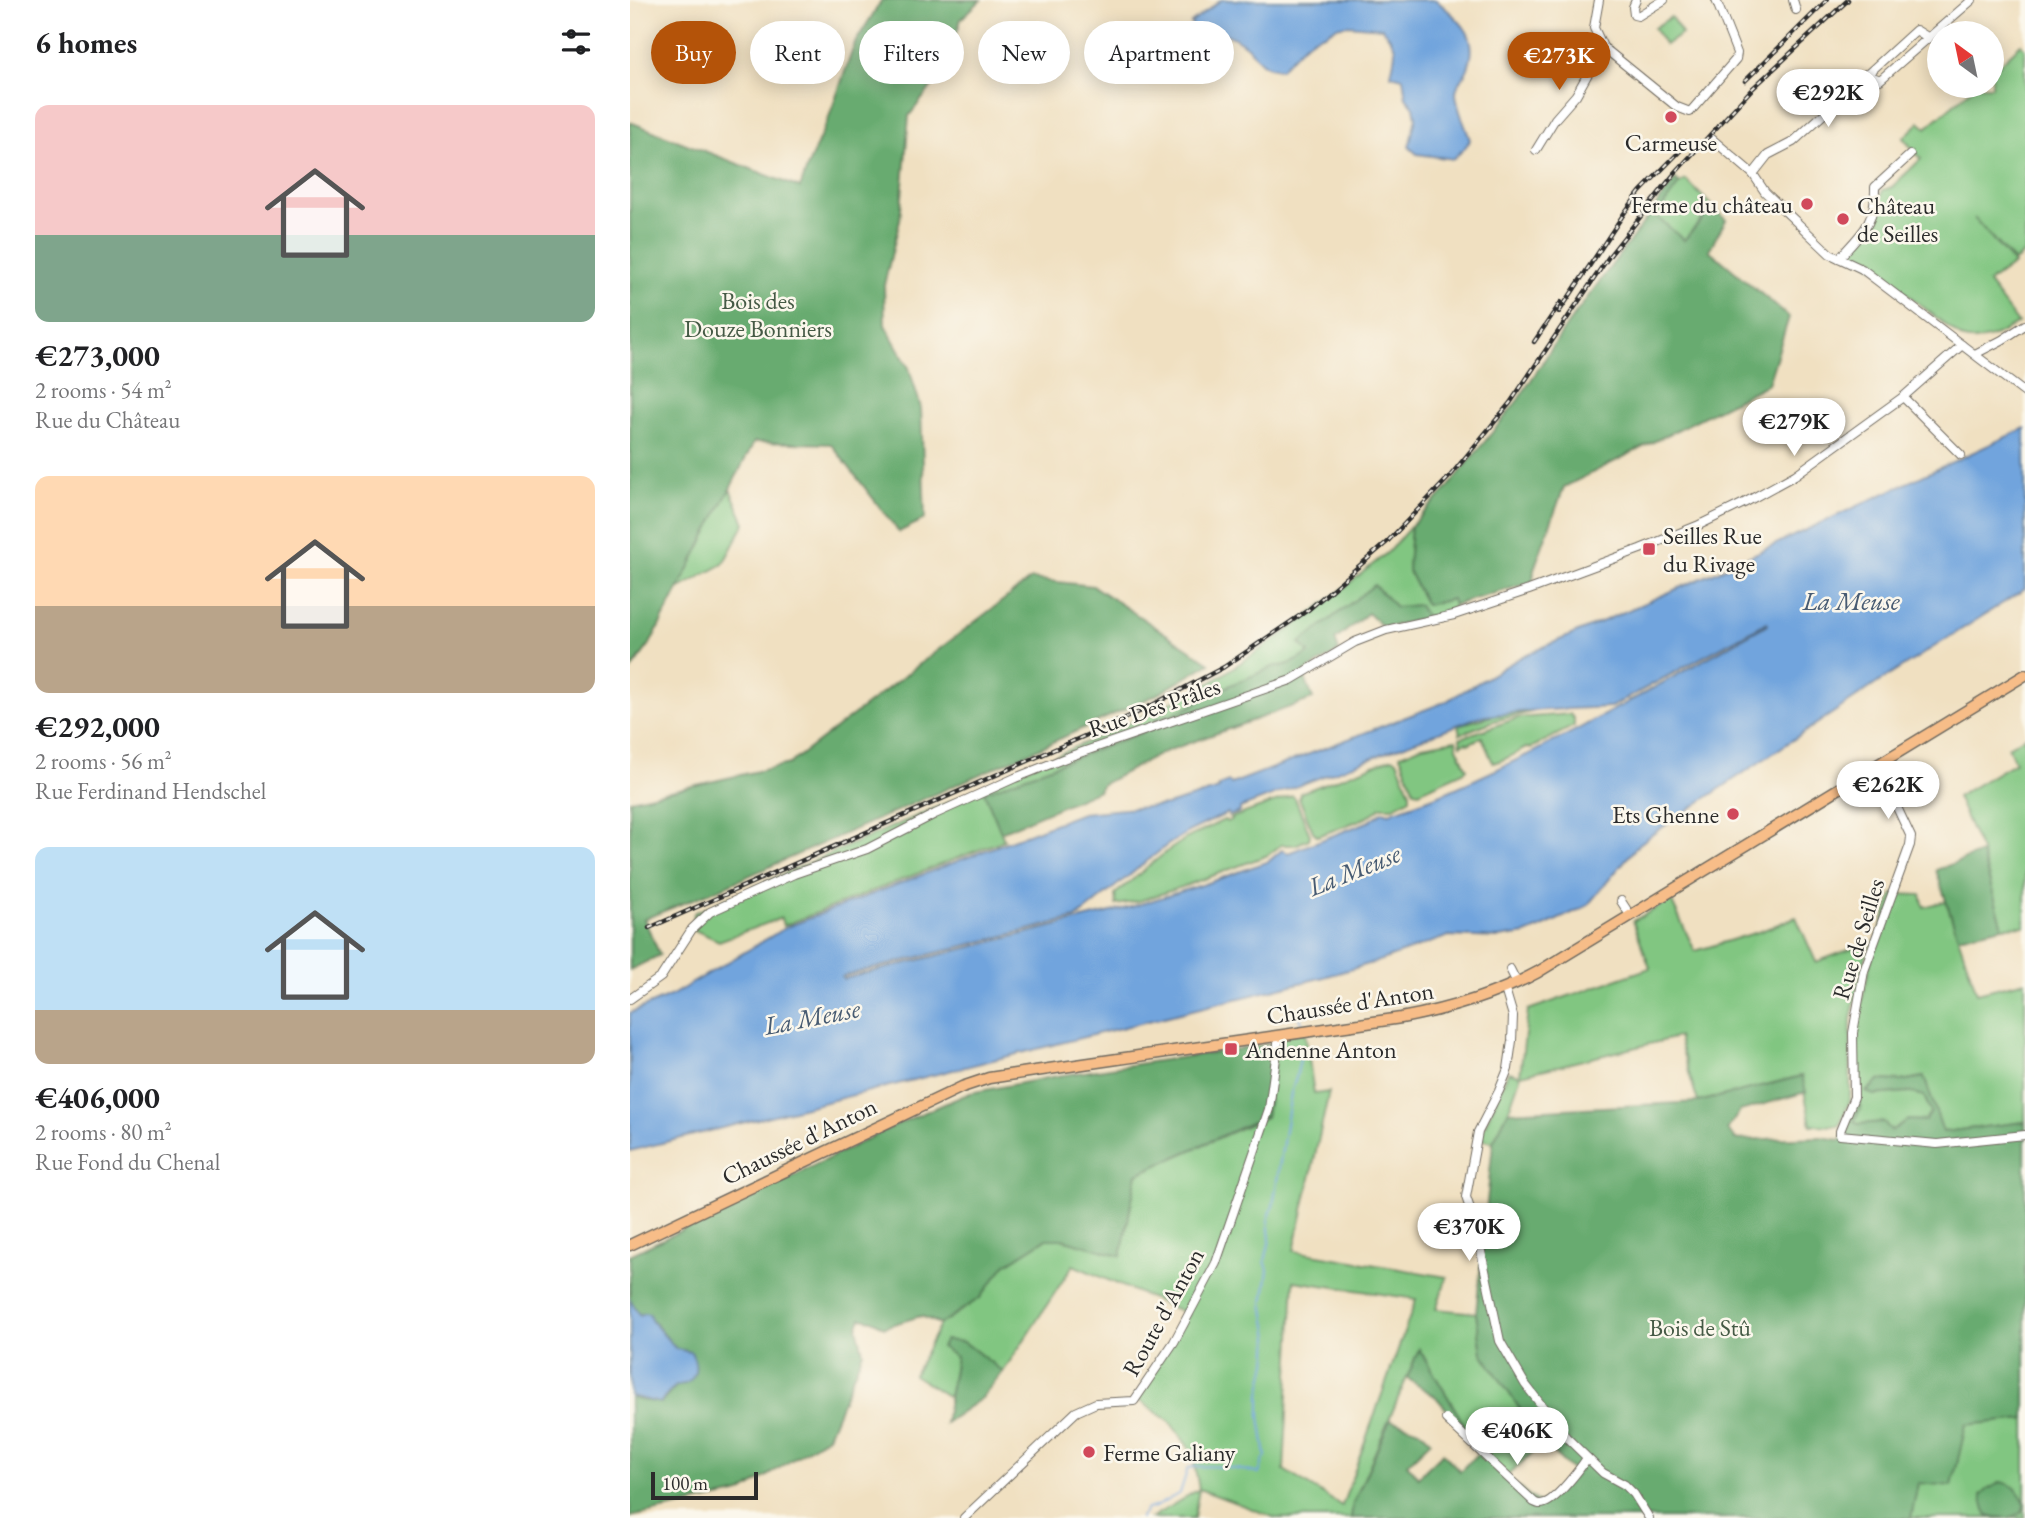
<!DOCTYPE html>
<meta charset="utf-8">
<style>
body{margin:0;font-family:"EB Garamond",serif;background:#f6f6f6;color:#202124;height:100vh;display:flex;flex-direction:column;font-size:26px;white-space:nowrap}
*{box-sizing:border-box;margin:0}
p{font-size:23px;color:#757577}
.icon{flex:none;width:38px;height:38px;fill:none;stroke:currentColor;stroke-width:2;stroke-linecap:round;stroke-linejoin:round}
.map{position:relative;flex:1;overflow:hidden}
.drawer{display:flex;flex-direction:column;background:#fff;width:630px}
.drawer>*{flex:none}
.banner{position:absolute;left:21px;top:21px;width:665px;height:63px;display:flex;gap:14px}
.needle{width:46px;rotate:327deg}
.tools{position:absolute;left:1297px;top:21px;display:grid;gap:14px}
.tools a{display:grid;place-items:center;width:77px;height:77px;border-radius:50%;background:#fff;box-shadow:0 4px 18px #0003;font-size:35px}
.scale{position:absolute;left:21px;bottom:18px;width:107px;box-sizing:border-box;padding-left:7px;border:4px solid #2b2b2b;border-top:0;font-size:19px;line-height:24px;white-space:nowrap;color:#2b2b2b;-webkit-text-stroke:5px #fbf7ec;paint-order:stroke}
.price{position:absolute;translate:-50% -60px;padding:0 16px;border-radius:24px;background:#fff;color:#222;font-size:23px;line-height:46px;filter:drop-shadow(0 2px 4px #0008)}
.price::after{content:'';position:absolute;left:50%;top:42px;width:21px;height:16px;margin-left:-10px;background:inherit;clip-path:polygon(0 0,100% 0,50% 100%)}
.price.on{background:#b45309;color:#fff}
ul{padding:0;list-style:none}
li{display:grid;align-content:center;gap:14px;height:371px;padding:0 35px}
li span{display:grid;place-items:center;height:217px;border-radius:14px;color:#555}
li>.icon{margin-inline-start:auto}
span .icon{width:126px;height:126px;fill:#fffc;stroke-width:1}
li b{font-size:30px}
h2{display:flex;justify-content:space-between;align-items:center;height:84px;padding:0 35px;font-size:30px}
.tag{padding:0 24px;border-radius:32px;background:#fff;box-shadow:0 4px 18px #0003;font-size:24px;line-height:63px}
.tag.on{background:#b45309;color:#fff}
main{display:flex;flex:1;min-height:0}
.map>svg:first-child{display:block}
</style>
<main>
<section class="drawer">
<h2>6 homes<svg class="icon" aria-label="filters" viewBox="0 0 24 24"><path d="M4 7h16M4 17h16"/><circle cx="9" cy="7" r="2"/><circle cx="15" cy="17" r="2"/></svg></h2>
<ul>
<li><span style="background:linear-gradient(#f6c9c9 60%,#7fa58c 0)"><svg class="icon" aria-label="home" viewBox="0 0 24 24"><path d="M3 11l9-7 9 7M6 9v11h12V9"/></svg></span><div><b>€273,000</b><p>2 rooms · 54 m²</p><p>Rue du Château</p></div></li>
<li><span style="background:linear-gradient(#ffd9b3 60%,#b9a48a 0)"><svg class="icon" aria-label="home" viewBox="0 0 24 24"><path d="M3 11l9-7 9 7M6 9v11h12V9"/></svg></span><div><b>€292,000</b><p>2 rooms · 56 m²</p><p>Rue Ferdinand Hendschel</p></div></li>
<li><span style="background:linear-gradient(#bfe0f5 75%,#b9a48a 0)"><svg class="icon" aria-label="home" viewBox="0 0 24 24"><path d="M3 11l9-7 9 7M6 9v11h12V9"/></svg></span><div><b>€406,000</b><p>2 rooms · 80 m²</p><p>Rue Fond du Chenal</p></div></li>
</ul>
</section>
<div class="map">
<svg width="1395" height="1518" viewBox="0 0 1395 1518">
<rect width="100%" height="100%" fill="#fbf7ec"/>
<filter id="ink" filterUnits="userSpaceOnUse"><feTurbulence type="fractalNoise" baseFrequency=".0143" numOctaves="2"/><feDisplacementMap in="SourceGraphic" scale="14" xChannelSelector="R" yChannelSelector="G"/><feConvolveMatrix kernelMatrix="1 2 1 2 8 2 1 2 1" color-interpolation-filters="sRGB"/></filter>
<filter id="wash" filterUnits="userSpaceOnUse"><feTurbulence type="fractalNoise" baseFrequency=".00686" numOctaves="4" result="noise"/><feDisplacementMap in="SourceGraphic" scale="28" xChannelSelector="R" yChannelSelector="G"/><feGaussianBlur stdDeviation="1.57" result="paint"/><feColorMatrix in="noise" values="0 0 0 0 0 0 0 0 0 0 0 0 0 0 0 0 0 1.4 0 .05"/><feComposite in="paint" operator="in"/></filter>
<g filter="url(#wash)">
<rect width="100%" height="100%" fill="#f0e0c1"/>
<!-- green -->
<g fill="#81c681" stroke="#567856" stroke-width="2" fill-rule="evenodd">
<path d="M 1041,17 L 1052,34 L 1035,45 L 1024,28 Z"/>
<path d="M 1391,44 L 1395,49 L 1395,252 L 1384,262 L 1344,218 L 1384,264 L 1358,283 L 1388,323 C 1370,334 1354,344 1333,339 L 1221,249 C 1229,240 1244,229 1247,218 C 1249,208 1247,200 1253,190 L 1262,187 L 1291,159 L 1273,138 L 1290,122 L 1296,128 L 1345,86 L 1362,86 L 1362,71 Z"/>
<path d="M 1056,180 L 1083,207 L 1054,240 L 1025,216 L 1049,184 Z"/>
<path d="M 95,478 L 115,523 L 93,564 L 19,605 L 20,644 L 0,671 L 0,507 L 19,500 L 37,505 Z"/>
<path d="M 781,526 L 778,570 L 796,605 L 823,599 L 824,611 L 796,618 L 789,605 L 766,607 L 744,585 L 670,643 L 680,653 L 669,660 L 580,694 L 560,707 L 525,719 L 524,728 L 355,792 L 374,840 L 153,926 L 151,918 L 89,941 L 62,929 L 64,913 L 491,727 L 582,682 L 656,632 L 700,599 L 758,552 Z"/>
<path d="M 895,712 L 901,712 L 864,721 L 830,734 L 828,725 L 863,716 Z"/>
<path d="M 940,714 L 944,719 L 944,726 L 901,748 L 896,748 C 885,754 876,760 863,763 L 852,737 L 838,744 L 836,742 L 831,745 L 830,738 L 888,718 Z"/>
<path d="M 1395,737 L 1395,926 L 1373,927 L 1351,851 L 1327,797 L 1385,762 L 1378,747 Z"/>
<path d="M 826,740 L 827,747 L 837,769 L 833,772 L 789,792 L 784,791 L 770,755 L 792,746 Z"/>
<path d="M 762,758 L 767,760 L 780,793 L 780,798 L 764,807 L 751,807 L 738,817 L 688,836 L 683,832 L 669,798 L 670,793 Z"/>
<path d="M 662,796 L 665,798 L 680,835 L 679,839 L 665,845 L 651,845 L 638,855 L 552,887 L 509,901 L 486,905 L 485,894 L 536,852 L 557,838 L 592,821 L 595,820 L 597,822 L 602,819 L 601,818 Z"/>
<path d="M 1263,894 L 1291,895 L 1294,907 L 1316,901 L 1347,993 L 1395,981 L 1395,1122 L 1313,1132 L 1294,1077 L 1271,1081 L 1249,1080 L 1236,1092 L 1244,1095 L 1278,1092 L 1294,1096 L 1301,1112 L 1295,1121 L 1278,1120 L 1261,1131 L 1254,1122 L 1228,1124 L 1224,1121 L 1231,1107 L 1226,1097 L 1227,1024 L 1243,950 Z"/>
<path d="M 1041,900 L 1065,951 L 1131,931 L 1166,917 L 1186,962 L 1241,942 L 1230,975 L 1221,1019 L 1220,1101 L 1209,1126 L 1181,1125 L 1171,1076 L 1068,1102 L 1048,1037 L 891,1075 L 878,1112 L 863,1142 L 849,1139 L 878,1072 L 890,1075 L 898,1010 L 1020,968 L 1003,921 Z"/>
<path d="M 675,1032 L 684,1094 L 699,1092 L 664,1251 L 817,1277 L 806,1309 L 846,1313 L 852,1353 L 913,1443 L 876,1477 L 834,1424 L 789,1349 L 723,1504 L 721,1518 L 646,1518 L 569,1489 L 564,1518 L 521,1518 L 569,1489 L 562,1452 L 540,1422 L 506,1398 L 558,1314 L 443,1265 L 373,1372 L 334,1342 L 326,1357 L 319,1397 L 284,1375 L 310,1324 L 350,1298 L 375,1265 L 416,1239 L 432,1239 L 491,1255 L 507,1174 L 636,1117 L 649,1036 ZM 664,1281 L 786,1299 L 712,1506 L 654,1470 Z"/>
<path d="M 1395,1419 L 1395,1518 L 1281,1518 L 1288,1482 L 1336,1424 Z"/>
</g>
<!-- forest -->
<g fill="#68ab6f" stroke="#4a6b4d" stroke-width="2">
<path d="M 252,0 L 351,0 L 331,19 L 316,68 L 279,116 L 270,220 L 254,285 L 255,325 L 279,368 L 291,408 L 295,519 L 269,532 L 201,444 L 124,442 L 20,644 L 0,671 L 0,122 L 170,188 L 178,165 L 199,117 L 225,43 Z"/>
<path d="M 1046,179 L 1049,184 L 1026,216 L 1054,240 L 1083,207 L 1096,220 L 1079,250 L 1159,317 L 1138,384 L 934,487 L 904,569 L 903,582 L 824,605 L 822,599 L 796,605 L 778,570 L 781,526 L 816,490 L 888,400 L 937,325 Z"/>
<path d="M 401,579 L 463,586 L 580,663 L 530,693 L 412,747 L 91,888 L 14,919 L 30,955 L 0,970 L 0,800 L 159,764 Z"/>
<path d="M 744,585 L 766,607 L 789,605 L 796,618 L 754,628 L 738,613 L 705,640 L 709,651 L 673,673 L 683,699 L 534,752 L 473,784 L 469,790 L 371,832 L 354,792 L 524,728 L 525,719 L 560,707 L 580,694 L 645,666 C 658,667 669,660 679,653 L 670,643 Z"/>
<path d="M 1351,853 L 1373,927 L 1328,937 L 1306,870 Z"/>
<path d="M 642,1044 L 642,1066 L 636,1116 L 507,1174 L 491,1256 L 432,1239 L 416,1239 L 375,1265 L 350,1298 L 310,1324 L 291,1316 L 254,1327 L 242,1320 L 231,1318 L 227,1328 L 233,1352 L 198,1436 L 111,1493 L 0,1517 L 0,1396 L 10,1400 L 31,1403 L 46,1386 L 54,1384 L 58,1351 L 46,1349 L 22,1320 L 10,1315 L 0,1300 L 0,1255 L 137,1189 L 272,1122 L 340,1093 L 427,1076 Z"/>
<path d="M 1172,1076 L 1176,1092 L 1110,1111 L 1097,1130 L 1106,1140 L 1191,1137 L 1211,1140 L 1226,1097 L 1231,1107 L 1224,1121 L 1228,1124 L 1254,1122 L 1261,1131 L 1278,1120 L 1295,1121 L 1301,1112 L 1294,1096 L 1278,1092 L 1244,1095 L 1236,1092 L 1249,1080 L 1271,1081 L 1294,1077 L 1313,1132 L 1395,1122 L 1395,1419 L 1336,1425 L 1322,1486 L 1288,1483 L 1281,1518 L 721,1518 L 723,1504 L 760,1420 L 790,1430 L 801,1441 L 777,1464 L 788,1477 L 813,1453 L 830,1471 L 851,1450 L 806,1397 L 777,1378 L 789,1349 L 834,1424 L 876,1477 L 910,1504 L 946,1474 L 913,1443 L 852,1353 L 846,1313 L 863,1142 L 878,1112 L 1068,1102 Z"/>
<path d="M 315,1340 L 334,1342 L 373,1372 L 352,1398 L 315,1423 L 326,1357 L 311,1347 Z"/>
<path d="M 1371,1482 C 1385,1485 1389,1491 1395,1503 L 1392,1513 L 1378,1518 L 1357,1516 L 1351,1496 L 1357,1490 Z"/>
</g>
<!-- water -->
<g fill="#71a4dd" stroke="#4e6884" stroke-width="2" fill-rule="evenodd">
<path d="M 591,0 L 806,0 C 828,20 851,34 838,68 C 835,77 827,82 826,92 C 826,107 836,126 840,140 L 834,149 L 823,159 L 787,154 L 779,147 L 786,118 L 784,107 L 776,97 L 773,78 L 761,75 C 765,49 771,51 752,28 L 717,25 L 706,27 L 697,33 L 686,37 L 674,45 L 651,69 C 626,66 632,59 616,46 C 600,33 584,29 564,29 L 561,23 Z"/>
<path d="M 1395,428 L 1395,589 L 1252,680 L 1027,831 L 1008,845 L 957,906 L 910,928 L 896,934 L 869,938 L 819,936 L 746,962 L 694,977 L 0,1151 L 0,1013 L 42,995 L 157,927 L 452,813 L 537,805 L 589,789 L 588,786 L 599,782 L 601,784 L 815,702 L 893,656 L 1088,571 ZM 1137,622 L 1138,624 C 1033,682 929,744 819,791 C 800,799 779,806 759,813 L 753,811 L 740,821 L 658,853 L 652,850 L 639,861 L 575,884 L 501,907 L 213,979 L 212,978 L 213,976 L 446,918 L 536,846 L 560,831 L 598,813 L 599,816 L 610,812 L 610,808 L 848,717 L 897,711 L 981,707 Z"/>
<path d="M 0,1300 L 10,1315 L 14,1313 L 20,1314 L 21,1320 L 46,1349 L 61,1352 C 67,1363 68,1376 57,1383 C 54,1385 49,1384 46,1386 C 40,1390 34,1398 30,1403 L 0,1396 Z"/>
</g>
<g fill="none" stroke-linecap="round" stroke-linejoin="round">
<!-- stream -->
<g stroke="#71a4dd" stroke-width="2">
<path d="M 667,1009 L 672,1023"/>
<path d="M 510,1518 L 517,1509 L 525,1507 L 550,1493 L 558,1468 C 581,1464 607,1468 629,1474 L 633,1461 L 636,1457 L 630,1417 L 630,1394 L 637,1363 L 639,1337 L 633,1303 L 638,1270 L 635,1261 L 640,1239 L 638,1220 L 643,1206 L 661,1093 L 666,1078 L 672,1050"/>
</g>
</g>
</g>
<g filter="url(#ink)">
<g fill="none" stroke-linecap="round" stroke-linejoin="round">
<defs>
<g id="minor">
<path d="M 969,0 L 964,28 L 973,47 L 1047,107 L 1060,112 L 1106,59 L 1107,53 L 1086,0"/>
<path d="M 1006,0 L 1003,7 L 1004,15 L 1008,16 L 1034,0"/>
<path d="M 1163,0 L 1166,10"/>
<path d="M 1236,74 L 1250,80 L 1342,0"/>
<path d="M 1082,139 L 1123,174 L 1135,192 L 1200,254 L 1232,269 L 1395,393"/>
<path d="M 906,150 L 925,119 L 946,95 L 973,47"/>
<path d="M 1123,174 L 1138,155 L 1163,142 L 1286,30 L 1299,38"/>
<path d="M 1209,258 C 1232,233 1246,223 1245,187 L 1280,155"/>
<path d="M 1345,354 L 1372,340 L 1395,325"/>
<path d="M 1273,397 L 1331,455"/>
<path d="M 1247,765 L 1281,837 L 1280,845 L 1234,971 L 1223,1033 L 1224,1097 L 1210,1131 L 1210,1135 L 1307,1144 L 1395,1135"/>
<path d="M 991,901 L 1000,915"/>
<path d="M 880,969 L 887,983"/>
<path d="M 875,989 L 883,1016 L 882,1041 L 878,1069 L 869,1091 L 848,1132 L 836,1197 L 845,1223 L 870,1341 L 895,1384 L 936,1437 L 973,1473 L 995,1485 L 1004,1494 L 1019,1518"/>
<path d="M 0,999 L 31,977 L 62,929 L 80,912 L 164,874 L 237,849 L 305,814 L 385,778 L 438,757 L 661,680 L 725,642 L 756,630 L 824,615 L 899,590 L 1010,549 L 1067,526 L 1114,503 L 1165,475 L 1273,397 L 1332,345"/>
<path d="M 816,1419 L 904,1502 C 908,1504 910,1505 915,1503 C 927,1499 950,1469 957,1458"/>
<path d="M 334,1518 L 446,1412 L 466,1403 L 504,1401 L 544,1342 L 586,1263 L 639,1109 L 649,1036"/>
</g>
<path id="major" d="M 0,1245 L 332,1087 L 359,1078 L 405,1071 L 771,1018 C 820,1009 864,996 908,972 L 1395,675"/>
</defs>
<!-- minor casing -->
<use href="#minor" stroke="#706a60" stroke-width="10"/>
<!-- major casing -->
<use href="#major" stroke="#706a60" stroke-width="13"/>
<!-- minor -->
<use href="#minor" stroke="#fff" stroke-width="8"/>
<!-- major -->
<use href="#major" stroke="#f7bd88" stroke-width="10"/>
<defs>
<g id="rail">
<path d="M 1115,81 L 1197,0"/>
<path d="M 929,312 L 995,212 L 1010,192 L 1053,148"/>
<path d="M 904,342 L 931,302"/>
<path d="M 19,928 L 509,712 L 594,667 L 678,610 L 757,542 L 821,475 L 880,403 L 980,255 L 1045,173 L 1122,89 L 1218,0"/>
</g>
</defs>
<!-- rail casing -->
<use href="#rail" stroke="#2b2b2b" stroke-width="4.5"/>
<!-- rail -->
<use href="#rail" stroke="#fbf7ec" stroke-width="2" stroke-dasharray="5" stroke-linecap="butt"/>
</g>
</g>
<!-- markers -->
<g fill="#d1495b" stroke="#fbf7ec" stroke-width="2.5">
<circle cx="1041" cy="117" r="7"/>
<circle cx="1177" cy="204" r="7"/>
<circle cx="1213" cy="219" r="7"/>
<rect x="1012" y="542" width="14" height="14" rx="3.5"/>
<circle cx="1103" cy="814" r="7"/>
<rect x="594" y="1042" width="14" height="14" rx="3.5"/>
<circle cx="459" cy="1452" r="7"/>
</g>
<g text-anchor="middle" dominant-baseline="central" stroke-width="5" stroke-linejoin="round" paint-order="stroke">
<!-- poi labels -->
<g font-size="24" fill="#2b2b2b" stroke="#fbf7ec" text-anchor="start">
<text x="1041" y="142" text-anchor="middle">Carmeuse</text>
<text x="1163" y="204" text-anchor="end">Ferme du château</text>
<text x="1227" y="205">Château<tspan x="1227" dy="28">de Seilles</tspan></text>
<text x="1033" y="535">Seilles Rue<tspan x="1033" dy="28">du Rivage</tspan></text>
<text x="1089" y="814" text-anchor="end">Ets Ghenne</text>
<text x="615" y="1049">Andenne Anton</text>
<text x="473" y="1452">Ferme Galiany</text>
</g>
<!-- park labels -->
<g font-size="24" fill="#455a45" stroke="#fbf7ec">
<text x="128" y="300">Bois des<tspan x="128" dy="28">Douze Bonniers</tspan></text>
<text x="1070" y="1327">Bois de Stû</text>
</g>
<!-- street labels -->
<g font-size="24" fill="#2b2b2b" stroke="#fbf7ec">
<text transform="translate(524 707) rotate(-19)">Rue Des Prâles</text>
<text transform="translate(1228 939) rotate(-73)">Rue de Seilles</text>
<text transform="translate(720 1003) rotate(-9)">Chaussée d'Anton</text>
<text transform="translate(169 1141) rotate(-26)">Chaussée d'Anton</text>
<text transform="translate(533 1312) rotate(-61)">Route d'Anton</text>
</g>
<!-- water labels -->
<g font-size="26" font-style="italic" fill="#475b72" stroke="#fbf7ec">
<text x="1221" y="601">La Meuse</text>
<text transform="translate(724 870) rotate(-22)">La Meuse</text>
<text transform="translate(182 1017) rotate(-11)">La Meuse</text>
</g>
</g>
</svg>
<div class="tools">
<a><svg class="needle" viewBox="-14 -14 28 28"><path d="M0-13l5 13h-10z" fill="#e53935"/><path d="M0 13l5-13h-10z" fill="#757577"/></svg></a>
</div>
<div class="scale">100 m</div>
<b class="price on" style="left:929px;top:92px">€273K</b>
<b class="price" style="left:1198px;top:129px">€292K</b>
<b class="price" style="left:1164px;top:458px">€279K</b>
<b class="price" style="left:1258px;top:821px">€262K</b>
<b class="price" style="left:839px;top:1263px">€370K</b>
<b class="price" style="left:887px;top:1467px">€406K</b>
<div class="banner">
<a class="tag on">Buy</a>
<a class="tag">Rent</a>
<a class="tag">Filters</a>
<a class="tag">New</a>
<a class="tag">Apartment</a>
</div>
</div>
</main>
